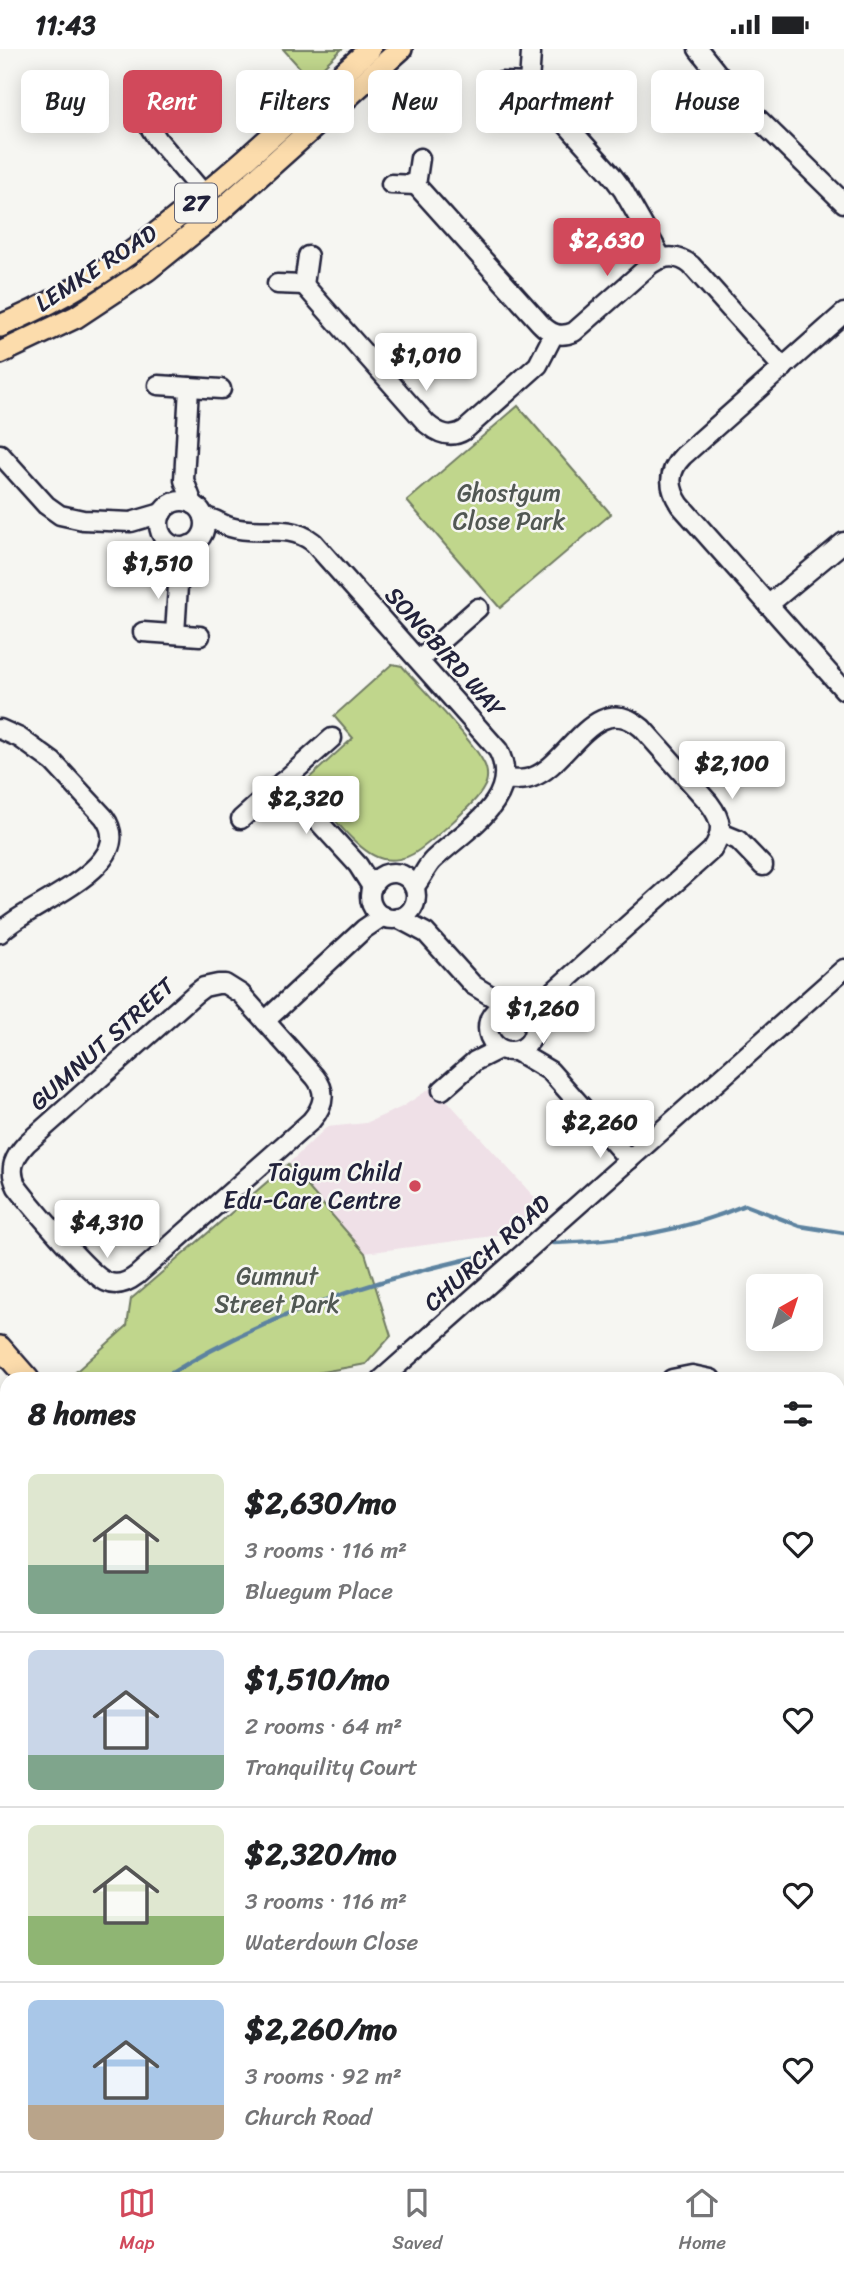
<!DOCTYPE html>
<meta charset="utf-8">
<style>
body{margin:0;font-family:Sriracha,sans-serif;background:#f6f6f6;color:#202124;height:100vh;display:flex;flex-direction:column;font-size:26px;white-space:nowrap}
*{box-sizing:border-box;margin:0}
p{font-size:23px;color:#757577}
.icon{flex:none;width:38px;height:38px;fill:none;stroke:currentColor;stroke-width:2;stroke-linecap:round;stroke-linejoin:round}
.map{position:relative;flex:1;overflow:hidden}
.details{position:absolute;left:0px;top:1323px;width:845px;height:800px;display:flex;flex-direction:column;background:#fff;border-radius:21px 21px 0 0;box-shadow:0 4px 18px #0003}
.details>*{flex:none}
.guide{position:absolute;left:21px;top:21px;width:803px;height:63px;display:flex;gap:14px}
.needle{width:46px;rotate:39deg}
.fabs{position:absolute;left:746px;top:1225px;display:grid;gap:14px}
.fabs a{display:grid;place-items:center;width:77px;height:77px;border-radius:10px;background:#fff;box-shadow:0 4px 18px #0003;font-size:35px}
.price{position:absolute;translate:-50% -60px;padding:0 16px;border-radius:7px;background:#fff;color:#222;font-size:23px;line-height:46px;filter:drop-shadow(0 2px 4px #0008)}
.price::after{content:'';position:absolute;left:50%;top:42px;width:21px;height:16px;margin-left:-10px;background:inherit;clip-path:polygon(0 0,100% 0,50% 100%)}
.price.current{background:#d1495b;color:#fff}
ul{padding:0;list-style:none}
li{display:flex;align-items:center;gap:21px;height:175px;padding:0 28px}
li+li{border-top:2px solid #e0e0e0}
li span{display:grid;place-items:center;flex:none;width:196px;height:140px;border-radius:10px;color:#555}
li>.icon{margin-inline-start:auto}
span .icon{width:84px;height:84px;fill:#fffc;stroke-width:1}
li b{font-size:30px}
h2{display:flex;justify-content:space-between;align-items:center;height:84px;padding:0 28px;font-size:30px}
.tag{padding:0 24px;border-radius:10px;background:#fff;box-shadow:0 4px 18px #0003;font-size:24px;line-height:63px}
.tag.current{background:#d1495b;color:#fff}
.status{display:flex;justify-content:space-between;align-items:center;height:49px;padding:0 35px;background:#fff;direction:ltr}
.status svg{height:19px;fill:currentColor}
.menu{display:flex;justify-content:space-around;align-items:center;height:98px;border-top:2px solid #e0e0e0;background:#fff;font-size:19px;color:#757577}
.menu a{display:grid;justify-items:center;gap:4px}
.menu .current{color:#d1495b}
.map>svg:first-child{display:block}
</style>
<div class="status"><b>11:43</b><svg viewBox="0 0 49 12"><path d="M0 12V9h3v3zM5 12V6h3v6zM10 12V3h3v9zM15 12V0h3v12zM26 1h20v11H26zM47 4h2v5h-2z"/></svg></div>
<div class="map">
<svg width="844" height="2122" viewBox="0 0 844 2122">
<rect width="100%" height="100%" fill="#f6f6f2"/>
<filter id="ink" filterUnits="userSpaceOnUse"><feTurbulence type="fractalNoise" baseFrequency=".0143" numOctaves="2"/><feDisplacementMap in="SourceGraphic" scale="14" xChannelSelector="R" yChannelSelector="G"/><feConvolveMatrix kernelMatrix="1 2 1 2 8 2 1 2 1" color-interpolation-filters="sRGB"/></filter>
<g filter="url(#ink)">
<!-- built -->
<path fill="#efe0e7" d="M 434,1037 L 544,1159 L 516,1184 L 365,1204 L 288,1115 L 327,1078 L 366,1074 L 402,1058 Z"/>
<!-- green -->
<g fill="#c0d68c" stroke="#717c64" stroke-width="2">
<path d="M 283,0 L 342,0 L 310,30 Z"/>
<path d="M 518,357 L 611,465 L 500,559 L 407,452 Z"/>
<path d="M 392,615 L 402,617 C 419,637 480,698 486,719 C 488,726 487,734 483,740 C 476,754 428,796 413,805 C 405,810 393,812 383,810 C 358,805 327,760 310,742 L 308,730 L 353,689 L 334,667 Z"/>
<path d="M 288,1115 L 365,1204 L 391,1287 L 366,1315 L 284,1330 L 72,1330 L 70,1328 L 127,1277 L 131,1250 Z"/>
<path d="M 0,1344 L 7,1351 L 7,1471 L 0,1474 Z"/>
</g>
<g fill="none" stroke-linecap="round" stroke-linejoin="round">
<!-- stream -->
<g stroke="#5d83a0" stroke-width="4.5">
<path d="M 553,1194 C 621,1192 682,1183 745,1156 L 800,1177 L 844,1184"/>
<path d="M 162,1330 C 263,1266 375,1230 491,1205"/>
<path d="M 0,1421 L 7,1419"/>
</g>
<defs>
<g id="minor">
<path d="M 698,0 L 738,50 L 844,154"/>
<path d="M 501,33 L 529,34 L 531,4"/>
<path d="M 529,34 L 611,125 L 623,141 L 662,210"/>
<path d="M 139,61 L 158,91 L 219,163"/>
<path d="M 391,135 L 416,136 L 420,109"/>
<path d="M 416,136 L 540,274 C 550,285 560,289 574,283 L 651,215 C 665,206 678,206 691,216 L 783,319"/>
<path d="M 277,235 L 304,236 L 308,207"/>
<path d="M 304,236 L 427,375 C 439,385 451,390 465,381 L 538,316 L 554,285"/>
<path d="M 844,264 L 683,407 C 668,422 668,438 680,456 L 844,641"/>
<path d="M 158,336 L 221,340"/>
<path d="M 189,338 L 184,431 L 193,455"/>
<path d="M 0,405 L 46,456 L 60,466 L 83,471 L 131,473 L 162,464"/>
<circle cx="182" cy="475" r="23"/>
<path d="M 204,468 C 214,469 221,475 230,478 C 258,487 287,473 313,493 L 498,701 C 524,750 463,782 433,811 C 425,819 422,830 414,838"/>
<path d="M 768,556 L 844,493"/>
<path d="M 143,583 L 200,587"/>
<path d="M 175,585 L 179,520 L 190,496"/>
<path d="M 419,611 L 478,559"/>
<path d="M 0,680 L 20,689 L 53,713 L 104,768 C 141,819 25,855 0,884"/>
<path d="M 505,730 C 514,731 524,732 533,728 C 569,715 596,639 642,679 L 709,754 C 722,771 724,783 712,801 L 545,950 L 537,968 L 533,971"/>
<path d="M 282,733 L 358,816 L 372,838"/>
<path d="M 241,770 L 332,689"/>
<path d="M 721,784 L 738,791 L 763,817"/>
<circle cx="393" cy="847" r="23"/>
<path d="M 398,869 L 426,884 L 473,936 L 506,956"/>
<path d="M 218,935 L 225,935 L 241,945 L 315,1028 C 328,1044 323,1058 311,1072 L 137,1226 C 128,1233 118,1238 107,1233 C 91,1228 30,1155 17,1138 C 8,1120 14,1108 27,1094 L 196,944 L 204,938 Z"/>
<circle cx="511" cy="979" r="23"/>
<path d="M 265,972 L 364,880 L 383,867"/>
<path d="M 516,1002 L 550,1022 L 629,1111"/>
<path d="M 442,1041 L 475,1012 L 499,1000"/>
<path d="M 382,1330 L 844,920"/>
<path d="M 672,1330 L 692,1326 L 711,1330"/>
<path d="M 838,1438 L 844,1445"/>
<path d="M 838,1487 L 844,1483"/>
<path d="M 0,1521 L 7,1506"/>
<path d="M 0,1642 L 7,1650"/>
<path d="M 0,1679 L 7,1672"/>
<path d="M 838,1815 L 844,1821"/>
<path d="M 0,1913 L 7,1912"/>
<path d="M 838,2027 L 844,2022"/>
<path d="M 838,2060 L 844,2066"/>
<path d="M 190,2116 L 196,2122"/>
<path d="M 449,2116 L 455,2122"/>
</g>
<g id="major">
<path d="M 0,277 C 98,236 167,179 246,110 C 287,73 329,37 370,0"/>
<path d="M 0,304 L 76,268 L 147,221 L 219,163 L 401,0"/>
<path d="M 0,1298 L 28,1330"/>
<path d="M 719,2116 L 725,2122"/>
</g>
</defs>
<!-- minor casing -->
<use href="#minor" stroke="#22223b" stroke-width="23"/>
<!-- major casing -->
<use href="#major" stroke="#22223b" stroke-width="26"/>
<!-- minor -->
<use href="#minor" stroke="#f6f6f2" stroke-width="18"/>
<!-- major -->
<use href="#major" stroke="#fcdcac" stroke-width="21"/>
</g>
</g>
<!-- markers -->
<circle fill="#d1495b" stroke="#f6f6f2" stroke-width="2.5" cx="415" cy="1137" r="7"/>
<g text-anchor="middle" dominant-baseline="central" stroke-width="5" stroke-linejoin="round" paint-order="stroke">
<!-- shield labels -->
<rect fill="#f6f6f2" stroke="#626272" stroke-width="2" x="175" y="134.5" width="42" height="39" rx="5"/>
<g font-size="23" font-weight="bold" fill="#22223b">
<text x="196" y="154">27</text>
</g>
<!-- street labels -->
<g font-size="24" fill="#22223b" stroke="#f6f6f2">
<text transform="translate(96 219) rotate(-33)">LEMKE ROAD</text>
<text transform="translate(445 603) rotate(48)">SONGBIRD WAY</text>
<text transform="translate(102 995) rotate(-42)">GUMNUT STREET</text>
<text transform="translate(487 1204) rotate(-42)">CHURCH ROAD</text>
</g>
<!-- park labels -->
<g font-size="24" fill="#515853" stroke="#f6f6f2">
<text x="509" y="444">Ghostgum<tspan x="509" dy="28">Close Park</tspan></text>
<text x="277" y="1227">Gumnut<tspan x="277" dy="28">Street Park</tspan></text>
</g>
<!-- poi labels -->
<g font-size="24" fill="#22223b" stroke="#f6f6f2" text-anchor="end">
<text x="401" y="1123">Taigum Child<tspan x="401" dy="28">Edu-Care Centre</tspan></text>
</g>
</g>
</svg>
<div class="fabs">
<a><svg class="needle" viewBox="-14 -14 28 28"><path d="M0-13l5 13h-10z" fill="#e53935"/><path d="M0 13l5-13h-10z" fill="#757577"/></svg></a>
</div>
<b class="price current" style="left:607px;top:229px">$2,630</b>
<b class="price" style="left:426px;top:344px">$1,010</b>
<b class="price" style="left:158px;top:552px">$1,510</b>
<b class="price" style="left:732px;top:752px">$2,100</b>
<b class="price" style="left:306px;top:787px">$2,320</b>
<b class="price" style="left:543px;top:997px">$1,260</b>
<b class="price" style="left:600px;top:1111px">$2,260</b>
<b class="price" style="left:107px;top:1211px">$4,310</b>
<div class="guide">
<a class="tag">Buy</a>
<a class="tag current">Rent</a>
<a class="tag">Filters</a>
<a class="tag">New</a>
<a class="tag">Apartment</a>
<a class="tag">House</a>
</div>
<section class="details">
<h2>8 homes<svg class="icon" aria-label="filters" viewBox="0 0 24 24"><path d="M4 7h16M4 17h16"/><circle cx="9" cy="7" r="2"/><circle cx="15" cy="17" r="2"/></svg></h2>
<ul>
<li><span style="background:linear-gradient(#dfe7d0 65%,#7fa58c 0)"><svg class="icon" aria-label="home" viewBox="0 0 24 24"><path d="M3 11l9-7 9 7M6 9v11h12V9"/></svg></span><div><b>$2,630/mo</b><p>3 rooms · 116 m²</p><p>Bluegum Place</p></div><svg class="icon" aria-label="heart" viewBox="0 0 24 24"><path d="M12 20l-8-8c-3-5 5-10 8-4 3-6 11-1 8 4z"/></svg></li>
<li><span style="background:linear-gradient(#c9d6e8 75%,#7fa58c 0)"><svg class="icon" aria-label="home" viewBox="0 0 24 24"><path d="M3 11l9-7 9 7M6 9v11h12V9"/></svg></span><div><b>$1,510/mo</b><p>2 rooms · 64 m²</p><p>Tranquility Court</p></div><svg class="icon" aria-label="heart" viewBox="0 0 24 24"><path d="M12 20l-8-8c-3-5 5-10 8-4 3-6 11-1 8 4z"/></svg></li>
<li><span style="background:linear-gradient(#dfe7d0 65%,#8fb573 0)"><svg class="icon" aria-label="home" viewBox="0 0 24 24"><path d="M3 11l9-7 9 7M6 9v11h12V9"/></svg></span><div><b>$2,320/mo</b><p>3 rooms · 116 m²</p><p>Waterdown Close</p></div><svg class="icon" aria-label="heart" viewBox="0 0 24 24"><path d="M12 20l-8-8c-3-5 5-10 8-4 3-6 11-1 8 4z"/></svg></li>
<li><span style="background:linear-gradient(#a9c7e8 75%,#b9a48a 0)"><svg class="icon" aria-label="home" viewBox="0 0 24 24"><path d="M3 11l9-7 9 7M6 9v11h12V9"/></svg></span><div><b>$2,260/mo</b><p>3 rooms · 92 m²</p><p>Church Road</p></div><svg class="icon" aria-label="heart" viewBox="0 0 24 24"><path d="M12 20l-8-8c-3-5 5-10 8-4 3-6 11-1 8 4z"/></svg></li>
</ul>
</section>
</div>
<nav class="menu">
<a class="current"><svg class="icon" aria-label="map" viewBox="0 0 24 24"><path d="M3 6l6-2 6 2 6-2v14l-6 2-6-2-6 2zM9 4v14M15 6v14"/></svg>Map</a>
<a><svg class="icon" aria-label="saved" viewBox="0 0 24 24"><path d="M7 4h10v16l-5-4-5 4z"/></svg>Saved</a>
<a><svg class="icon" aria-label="home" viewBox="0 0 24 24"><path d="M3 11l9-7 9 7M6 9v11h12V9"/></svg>Home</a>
</nav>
